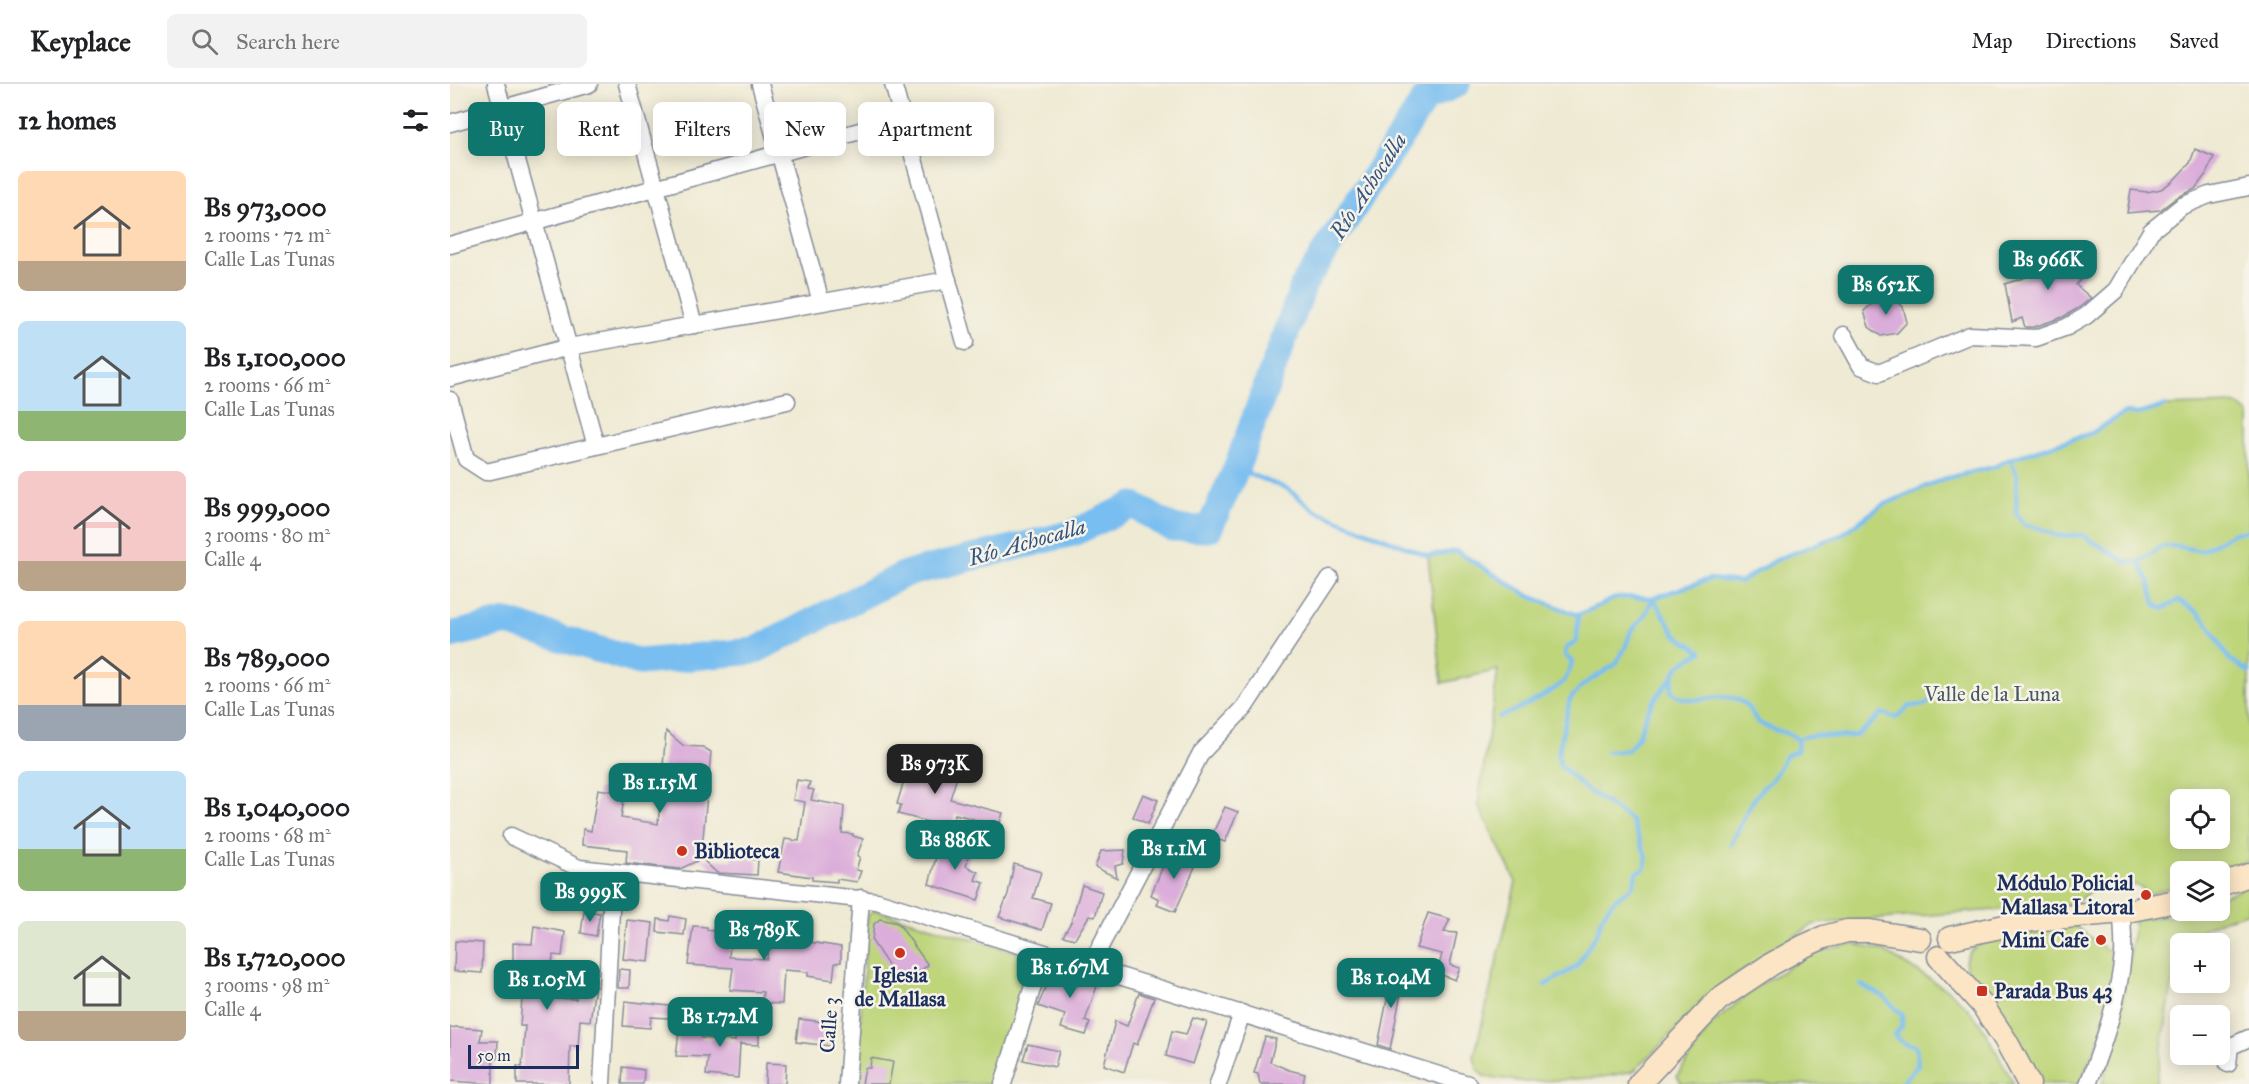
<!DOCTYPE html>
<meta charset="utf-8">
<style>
body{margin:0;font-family:"IM FELL Great Primer",serif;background:#f2f2f2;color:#202124;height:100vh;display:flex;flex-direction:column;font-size:22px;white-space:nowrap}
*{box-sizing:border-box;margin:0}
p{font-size:20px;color:#757577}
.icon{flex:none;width:33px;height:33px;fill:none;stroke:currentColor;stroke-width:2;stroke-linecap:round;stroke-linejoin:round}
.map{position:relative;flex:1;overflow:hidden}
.details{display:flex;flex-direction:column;background:#fff;width:450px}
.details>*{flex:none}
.top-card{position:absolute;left:18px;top:18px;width:570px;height:54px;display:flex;gap:12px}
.buttons{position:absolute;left:1720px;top:705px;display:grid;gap:12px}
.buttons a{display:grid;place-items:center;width:60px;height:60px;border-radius:9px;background:#fff;box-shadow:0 3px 15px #0003;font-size:30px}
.scale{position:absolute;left:18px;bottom:15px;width:111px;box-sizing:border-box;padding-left:6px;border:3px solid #1b2f5e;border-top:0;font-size:16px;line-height:21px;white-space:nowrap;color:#1b2f5e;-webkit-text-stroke:4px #f7f3e8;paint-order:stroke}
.price{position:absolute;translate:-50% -51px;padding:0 14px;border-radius:12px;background:#0f766e;color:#fff;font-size:20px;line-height:39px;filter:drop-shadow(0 2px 3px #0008)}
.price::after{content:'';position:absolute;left:50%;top:36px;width:18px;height:14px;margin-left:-9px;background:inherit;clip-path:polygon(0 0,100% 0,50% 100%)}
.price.active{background:#222;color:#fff}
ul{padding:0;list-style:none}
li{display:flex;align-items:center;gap:18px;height:150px;padding:0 18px}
li span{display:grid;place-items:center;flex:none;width:168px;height:120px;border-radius:9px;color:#555}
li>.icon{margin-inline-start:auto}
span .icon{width:72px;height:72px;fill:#fffc;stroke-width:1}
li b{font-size:26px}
h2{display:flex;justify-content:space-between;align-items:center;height:72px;padding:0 18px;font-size:26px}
.pill{padding:0 21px;border-radius:9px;background:#fff;box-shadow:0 3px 15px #0003;font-size:21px;line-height:54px}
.pill.active{background:#0f766e;color:#fff}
header{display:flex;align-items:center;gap:36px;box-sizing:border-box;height:84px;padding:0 30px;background:#fff;border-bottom:2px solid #e0e0e0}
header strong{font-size:28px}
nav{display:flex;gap:33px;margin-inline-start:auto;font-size:21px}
.search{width:420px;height:54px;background:#f2f2f2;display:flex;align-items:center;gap:15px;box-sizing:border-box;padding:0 21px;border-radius:9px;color:#757577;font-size:22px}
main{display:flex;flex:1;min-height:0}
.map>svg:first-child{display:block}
</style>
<header>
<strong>Keyplace</strong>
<div class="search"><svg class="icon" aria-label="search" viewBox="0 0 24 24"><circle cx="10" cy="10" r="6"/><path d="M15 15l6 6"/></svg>Search here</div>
<nav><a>Map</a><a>Directions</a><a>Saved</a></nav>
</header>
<main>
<section class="details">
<h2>12 homes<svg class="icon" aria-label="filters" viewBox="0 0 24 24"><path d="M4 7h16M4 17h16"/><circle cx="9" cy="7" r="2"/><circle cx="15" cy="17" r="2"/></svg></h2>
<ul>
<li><span style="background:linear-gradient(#ffd9b3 75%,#b9a48a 0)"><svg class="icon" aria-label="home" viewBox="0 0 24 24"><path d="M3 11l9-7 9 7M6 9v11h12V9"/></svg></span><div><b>Bs 973,000</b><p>2 rooms · 72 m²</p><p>Calle Las Tunas</p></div></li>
<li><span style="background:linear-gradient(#bfe0f5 75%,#8fb573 0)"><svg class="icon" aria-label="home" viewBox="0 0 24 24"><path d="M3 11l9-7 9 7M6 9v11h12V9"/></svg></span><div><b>Bs 1,100,000</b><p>2 rooms · 66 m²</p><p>Calle Las Tunas</p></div></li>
<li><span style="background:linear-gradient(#f6c9c9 75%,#b9a48a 0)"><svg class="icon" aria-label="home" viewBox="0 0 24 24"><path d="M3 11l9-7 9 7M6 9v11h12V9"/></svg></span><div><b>Bs 999,000</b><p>3 rooms · 80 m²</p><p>Calle 4</p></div></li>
<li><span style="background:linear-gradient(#ffd9b3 70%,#9aa5b1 0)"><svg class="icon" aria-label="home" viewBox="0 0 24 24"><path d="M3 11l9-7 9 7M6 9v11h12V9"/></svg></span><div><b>Bs 789,000</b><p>2 rooms · 66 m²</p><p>Calle Las Tunas</p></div></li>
<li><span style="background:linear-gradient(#bfe0f5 65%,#8fb573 0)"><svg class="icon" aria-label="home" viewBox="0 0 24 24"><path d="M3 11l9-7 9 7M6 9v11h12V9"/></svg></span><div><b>Bs 1,040,000</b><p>2 rooms · 68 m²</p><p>Calle Las Tunas</p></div></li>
<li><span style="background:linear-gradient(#dfe7d0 75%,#b9a48a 0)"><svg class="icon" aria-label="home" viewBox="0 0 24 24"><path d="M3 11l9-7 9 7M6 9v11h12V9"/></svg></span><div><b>Bs 1,720,000</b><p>3 rooms · 98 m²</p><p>Calle 4</p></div></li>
</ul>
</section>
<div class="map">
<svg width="1799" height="1000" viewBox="0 0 1799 1000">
<rect width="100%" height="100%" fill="#f7f3e8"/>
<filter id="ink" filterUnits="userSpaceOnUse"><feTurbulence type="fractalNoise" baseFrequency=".0167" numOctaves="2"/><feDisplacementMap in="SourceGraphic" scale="12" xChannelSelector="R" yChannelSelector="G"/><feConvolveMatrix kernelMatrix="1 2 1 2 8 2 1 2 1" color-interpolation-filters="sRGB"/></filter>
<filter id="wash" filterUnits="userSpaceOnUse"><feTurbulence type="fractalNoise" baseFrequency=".008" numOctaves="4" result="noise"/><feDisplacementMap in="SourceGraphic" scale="24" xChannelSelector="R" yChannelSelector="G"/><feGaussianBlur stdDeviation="1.35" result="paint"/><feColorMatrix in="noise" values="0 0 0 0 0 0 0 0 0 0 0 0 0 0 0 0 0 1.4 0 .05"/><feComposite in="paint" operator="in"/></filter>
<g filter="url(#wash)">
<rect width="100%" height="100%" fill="#efead3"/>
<!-- green -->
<g fill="#bed57a" stroke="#6c826c" stroke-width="1.5" fill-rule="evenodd">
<path d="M 1787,320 L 1799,330 L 1799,777 L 1770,787 L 1731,788 L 1731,800 L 1700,810 L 1686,801 L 1641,806 L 1625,820 L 1364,840 L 1271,901 L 1184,987 L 1153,993 L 1077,998 L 1033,992 L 1027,984 L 1024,973 L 1066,798 L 1028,721 L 1048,586 L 992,599 L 978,472 L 1006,467 L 1079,512 L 1128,531 L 1168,513 L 1203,514 L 1260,495 L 1290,498 L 1330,474 L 1391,451 L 1431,422 L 1493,395 L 1544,383 L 1560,375 L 1642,349 L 1674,329 L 1689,330 L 1715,322 ZM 1731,716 L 1770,716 L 1770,754 L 1731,754 Z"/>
<path d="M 1799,802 L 1799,828 C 1770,837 1740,844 1727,871 L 1706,1000 L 1652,1000 L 1666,956 L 1685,835 L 1722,832 L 1736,827 L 1770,826 L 1770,813 Z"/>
<path d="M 425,826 L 576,871 L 580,876 L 582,882 L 545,1000 L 405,1000 L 418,831 Z"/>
<path d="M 1624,841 L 1657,866 L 1665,867 L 1667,878 L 1652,948 L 1630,1000 L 1591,1000 C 1577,975 1566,946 1550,923 C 1541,910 1523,899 1517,885 C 1501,850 1605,844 1624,841 Z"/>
<path d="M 1404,860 L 1434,867 L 1498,906 L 1516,922 L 1532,942 L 1564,1000 L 1232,1000 L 1227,992 L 1261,941 L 1306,903 L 1364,868 Z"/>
</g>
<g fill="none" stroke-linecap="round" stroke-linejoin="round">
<!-- stream -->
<g stroke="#79bef0" stroke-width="4.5">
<path d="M 1560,375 L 1642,349 L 1674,329 L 1689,330 L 1715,322"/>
<path d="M 786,385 L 838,405 L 864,426 L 978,472 L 1006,467 L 1079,512 L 1128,531 L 1168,513 L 1203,514 L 1260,495 L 1290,498 L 1330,474 L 1391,451 L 1431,422 L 1493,395 L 1544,383 L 1560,375 L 1567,391 L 1566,429 L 1575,441 L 1590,444 L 1607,452 L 1632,451 L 1676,478 L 1689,478 L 1699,497 L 1705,520 L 1713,525 L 1728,516 L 1747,528 L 1757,538 L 1779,575 L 1799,588"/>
<path d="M 1689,478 L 1710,463 L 1726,462 L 1751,467 L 1784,449 L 1799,447"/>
<path d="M 1203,514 L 1226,551 L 1252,568 C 1230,579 1223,581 1221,607 C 1240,625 1261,609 1283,614 C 1301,618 1301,635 1313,641 C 1325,647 1337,648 1348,655 C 1368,647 1387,656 1406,651 C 1415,647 1424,636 1432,629 L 1446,634 L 1460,622 L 1474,621 L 1488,611 L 1506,612"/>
<path d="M 1049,633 C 1066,627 1099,610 1112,599 C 1118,593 1120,585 1122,577 L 1115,572 L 1116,564 L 1127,557 L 1128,531"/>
<path d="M 1157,668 L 1178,666 C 1191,652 1191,643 1198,627 C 1204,615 1212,605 1221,595"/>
<path d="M 1281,761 L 1299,723 L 1312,704 L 1321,697 L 1337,671 L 1347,667 L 1348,655"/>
<path d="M 1095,901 L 1126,883 L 1147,849 L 1152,833 L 1163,817 L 1184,801 L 1186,789 L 1194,785 L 1197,774 L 1181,736 L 1133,703 L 1110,681 L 1108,670 L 1120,615 L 1133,601 L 1166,580 L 1175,564 L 1181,547 L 1194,533 L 1203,514"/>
<path d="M 1411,901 L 1434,913 L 1452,931 L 1452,942 L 1444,951 L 1453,959 L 1466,962 L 1468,981 L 1451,1000"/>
</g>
<!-- river -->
<path stroke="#79bef0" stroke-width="27" d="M 0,551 L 57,538 L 190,578 L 304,567 L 455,490 L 623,449 L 683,421 L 722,444 L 759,445 L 786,385 L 854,200 L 975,15 L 1007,0"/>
</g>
<g id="blocks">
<!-- building -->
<g fill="#dbadda">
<path d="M 1745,65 L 1764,73 L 1756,90 L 1745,105 L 1726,114 L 1710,126 L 1677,129 L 1681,106 L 1697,108 L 1711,105 L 1722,98 L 1740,79 Z"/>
<path d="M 1610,164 L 1640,183 L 1626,201 L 1641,214 L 1630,223 L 1613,233 L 1584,243 L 1575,243 L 1572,234 L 1562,238 L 1555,200 L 1576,193 L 1595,182 Z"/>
<path d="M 1441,211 L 1453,223 L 1457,238 L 1447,249 L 1431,252 L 1419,243 L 1414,227 L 1426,216 Z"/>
<path d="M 216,647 L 234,662 L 253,663 L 261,668 L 251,775 L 230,785 L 176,779 L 177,766 L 132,761 L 133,745 L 141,747 L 148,705 L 175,709 L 171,734 L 208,740 Z"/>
<path d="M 449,667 L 508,690 L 500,715 L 553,729 L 549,742 L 505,730 L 502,744 L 448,730 L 451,721 L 447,720 L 456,690 L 443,686 Z"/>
<path d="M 347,696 L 360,698 L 358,705 L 364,706 L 361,716 L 394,722 L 392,749 L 403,750 L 403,752 L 413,755 L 407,772 L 410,773 L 406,786 L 411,787 L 407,798 L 387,795 L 387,798 L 362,796 L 362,793 L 328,788 L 335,755 L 349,757 L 355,718 L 343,716 Z"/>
<path d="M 693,710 L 708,716 L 698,740 L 683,733 Z"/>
<path d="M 775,723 L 788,728 L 775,758 L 761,753 Z"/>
<path d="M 491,754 L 521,765 L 516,782 L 528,788 L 525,796 L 534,799 L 528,816 L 479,800 Z"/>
<path d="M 720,765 L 748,776 L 725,828 L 707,821 L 709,815 L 701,811 Z"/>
<path d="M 675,766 L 673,780 L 665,782 L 667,794 L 645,783 L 651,767 Z"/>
<path d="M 283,773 L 308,776 L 307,791 L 267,789 L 252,775 L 282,776 Z"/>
<path d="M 564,780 L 591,788 L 583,814 L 601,819 L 592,846 L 549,833 L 558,810 Z"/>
<path d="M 632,801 L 652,808 L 645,833 L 639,832 L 625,855 L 613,852 L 621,838 Z"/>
<path d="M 134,827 L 150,829 L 146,852 L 131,849 Z"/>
<path d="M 978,829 L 1000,835 L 994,848 L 1007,849 L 1000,881 L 1010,884 L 1005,896 L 987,889 L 992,870 L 966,864 Z"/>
<path d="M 220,832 L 236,835 L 234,851 L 207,848 L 208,835 L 219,837 Z"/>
<path d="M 430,835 L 448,839 L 478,881 L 451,901 L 422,857 L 424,840 Z"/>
<path d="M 177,836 L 203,839 L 199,878 L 173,875 Z"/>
<path d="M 84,842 L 115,848 L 112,872 L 103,871 L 99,914 L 126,915 L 128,895 L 146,896 L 140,937 L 130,936 L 128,962 L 120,962 L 119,1000 L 67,1000 L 67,982 L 72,983 L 75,942 L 70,942 L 73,900 L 63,900 L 63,859 L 82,860 Z"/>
<path d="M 243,842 L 257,843 L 257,846 L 281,849 L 279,873 L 317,875 L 319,848 L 347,851 L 347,856 L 391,863 L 391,878 L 385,879 L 383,896 L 358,892 L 358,888 L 334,886 L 332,920 L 312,919 L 313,908 L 280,906 L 283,884 L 238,881 Z"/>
<path d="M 5,857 L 33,859 L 32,889 L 4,887 Z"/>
<path d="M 604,883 L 631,891 L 630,893 L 648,899 L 635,937 L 640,939 L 636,951 L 611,944 L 615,931 L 588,922 Z"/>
<path d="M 169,885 L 180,886 L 179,904 L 168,904 Z"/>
<path d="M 943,886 L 955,889 L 940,965 L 928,961 Z"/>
<path d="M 689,909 L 704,914 L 687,961 L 683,959 L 674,988 L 654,981 L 665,937 L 677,942 Z"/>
<path d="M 175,917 L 237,924 L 236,935 L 201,933 L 200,944 L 173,942 Z"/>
<path d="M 286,934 L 309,935 L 309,961 L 290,960 L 288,994 L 256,991 L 258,973 L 226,972 L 229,948 L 252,948 L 252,954 L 285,957 Z"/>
<path d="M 743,934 L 757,938 L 743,980 L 716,972 L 722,947 L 736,950 Z"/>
<path d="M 349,935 L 383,939 L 380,962 L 346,958 Z"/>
<path d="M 7,943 L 32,945 L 30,957 L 48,957 L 47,975 L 43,975 L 43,1000 L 0,997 L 0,944 Z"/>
<path d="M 815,953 L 826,955 L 820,978 L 839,986 L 855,990 L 853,1000 L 810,1000 L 808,990 L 804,989 Z"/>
<path d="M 578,960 L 609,967 L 605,983 L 573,976 Z"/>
<path d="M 421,974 L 443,978 L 439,1000 L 412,1000 L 415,984 L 420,984 Z"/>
<path d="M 316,979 L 336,980 L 335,1000 L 315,1000 Z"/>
<path d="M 173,983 L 194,986 L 193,1000 L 172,1000 Z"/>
</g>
</g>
</g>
<g filter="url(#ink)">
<use href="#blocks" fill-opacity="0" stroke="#858c98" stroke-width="1.5"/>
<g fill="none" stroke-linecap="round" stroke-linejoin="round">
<defs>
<g id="minor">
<path d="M 46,0 L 146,362"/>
<path d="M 177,0 L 244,241"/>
<path d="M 310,0 L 371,218"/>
<path d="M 443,0 L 515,258"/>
<path d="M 0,39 L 139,0"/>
<path d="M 0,161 L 453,35"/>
<path d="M 1394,251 L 1411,282 L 1429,289 L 1520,251 L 1586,254 L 1617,243 L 1636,232 L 1666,206 L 1701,147 L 1732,122 L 1759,111 L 1799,103"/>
<path d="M 0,294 L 119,263 L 498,196"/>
<path d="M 0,316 L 16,375 L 36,388 L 337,317"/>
<path d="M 61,752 L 129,784 L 427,817 L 1018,1000"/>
<path d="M 640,882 L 751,669 L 794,624 L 880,494"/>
<path d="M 1770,967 L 1799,954"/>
<path d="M 1778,980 L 1780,962"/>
<path d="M 152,1000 L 163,788"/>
<path d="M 397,1000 L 411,814"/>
<path d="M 553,1000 L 593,869"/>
<path d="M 768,1000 L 792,929"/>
<path d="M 1638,1000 C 1654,958 1669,915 1673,870 C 1674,856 1672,842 1672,828"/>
</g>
<g id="secondary">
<path d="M 1770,801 L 1799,791"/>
<path d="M 1500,854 L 1582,836 L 1672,828 L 1731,816"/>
<path d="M 1489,873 L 1533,922 L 1556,957 L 1579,1000"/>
<path d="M 1189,1000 L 1269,915 L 1320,881 L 1352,863 L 1374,853 L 1397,847 L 1420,847 L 1470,855"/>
</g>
</defs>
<!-- minor casing -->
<use href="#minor" stroke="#858c98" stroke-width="19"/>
<!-- secondary casing -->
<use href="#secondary" stroke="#858c98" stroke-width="25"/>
<!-- minor -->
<use href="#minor" stroke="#fff" stroke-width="16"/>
<!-- secondary -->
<use href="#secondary" stroke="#fce5c4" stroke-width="22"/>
</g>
</g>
<!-- markers -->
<g fill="#c8321e" stroke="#f7f3e8" stroke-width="2">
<circle cx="232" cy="767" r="6"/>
<circle cx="1696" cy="811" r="6"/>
<circle cx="1651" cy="856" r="6"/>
<circle cx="450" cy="869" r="6"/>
<rect x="1526" y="901" width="12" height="12" rx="3"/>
</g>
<g text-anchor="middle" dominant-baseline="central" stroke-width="5" stroke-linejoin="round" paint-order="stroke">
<!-- park labels -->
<g font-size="21" fill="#445865" stroke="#f7f3e8">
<text x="1542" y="610">Valle de la Luna</text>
</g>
<!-- poi labels -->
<g font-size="21" font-weight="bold" fill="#1b2f5e" stroke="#f7f3e8" text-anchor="start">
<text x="244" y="767">Biblioteca</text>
<text x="1684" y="799" text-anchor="end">Módulo Policial<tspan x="1684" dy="24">Mallasa Litoral</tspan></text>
<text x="1639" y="856" text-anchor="end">Mini Cafe</text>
<text x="450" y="891" text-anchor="middle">Iglesia<tspan x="450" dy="24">de Mallasa</tspan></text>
<text x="1544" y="907">Parada Bus 43</text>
</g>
<!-- street labels -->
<g font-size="21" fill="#1b2f5e" stroke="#f7f3e8">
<text transform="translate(379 941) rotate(-86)">Calle 3</text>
</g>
<!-- water labels -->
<g font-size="22" font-style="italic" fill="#325382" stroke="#f7f3e8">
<text transform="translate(918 102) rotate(-57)">Río Achocalla</text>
<text transform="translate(577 458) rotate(-16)">Río Achocalla</text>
</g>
</g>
</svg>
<div class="buttons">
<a><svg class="icon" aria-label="locate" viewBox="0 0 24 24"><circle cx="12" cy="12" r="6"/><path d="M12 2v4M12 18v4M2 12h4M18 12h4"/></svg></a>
<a><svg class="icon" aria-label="layers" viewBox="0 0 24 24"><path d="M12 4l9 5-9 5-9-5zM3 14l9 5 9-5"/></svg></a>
<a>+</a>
<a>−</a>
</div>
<div class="scale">50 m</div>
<b class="price" style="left:1598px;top:207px">Bs 966K</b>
<b class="price" style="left:1436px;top:232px">Bs 652K</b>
<b class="price active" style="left:485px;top:711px">Bs 973K</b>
<b class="price" style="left:210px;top:730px">Bs 1.15M</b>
<b class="price" style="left:505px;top:787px">Bs 886K</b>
<b class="price" style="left:724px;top:796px">Bs 1.1M</b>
<b class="price" style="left:140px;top:839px">Bs 999K</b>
<b class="price" style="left:314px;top:877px">Bs 789K</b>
<b class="price" style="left:620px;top:915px">Bs 1.67M</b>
<b class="price" style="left:941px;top:925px">Bs 1.04M</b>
<b class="price" style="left:97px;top:927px">Bs 1.05M</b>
<b class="price" style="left:270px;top:964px">Bs 1.72M</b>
<div class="top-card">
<a class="pill active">Buy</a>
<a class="pill">Rent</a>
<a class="pill">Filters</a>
<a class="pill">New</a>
<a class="pill">Apartment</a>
</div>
</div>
</main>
